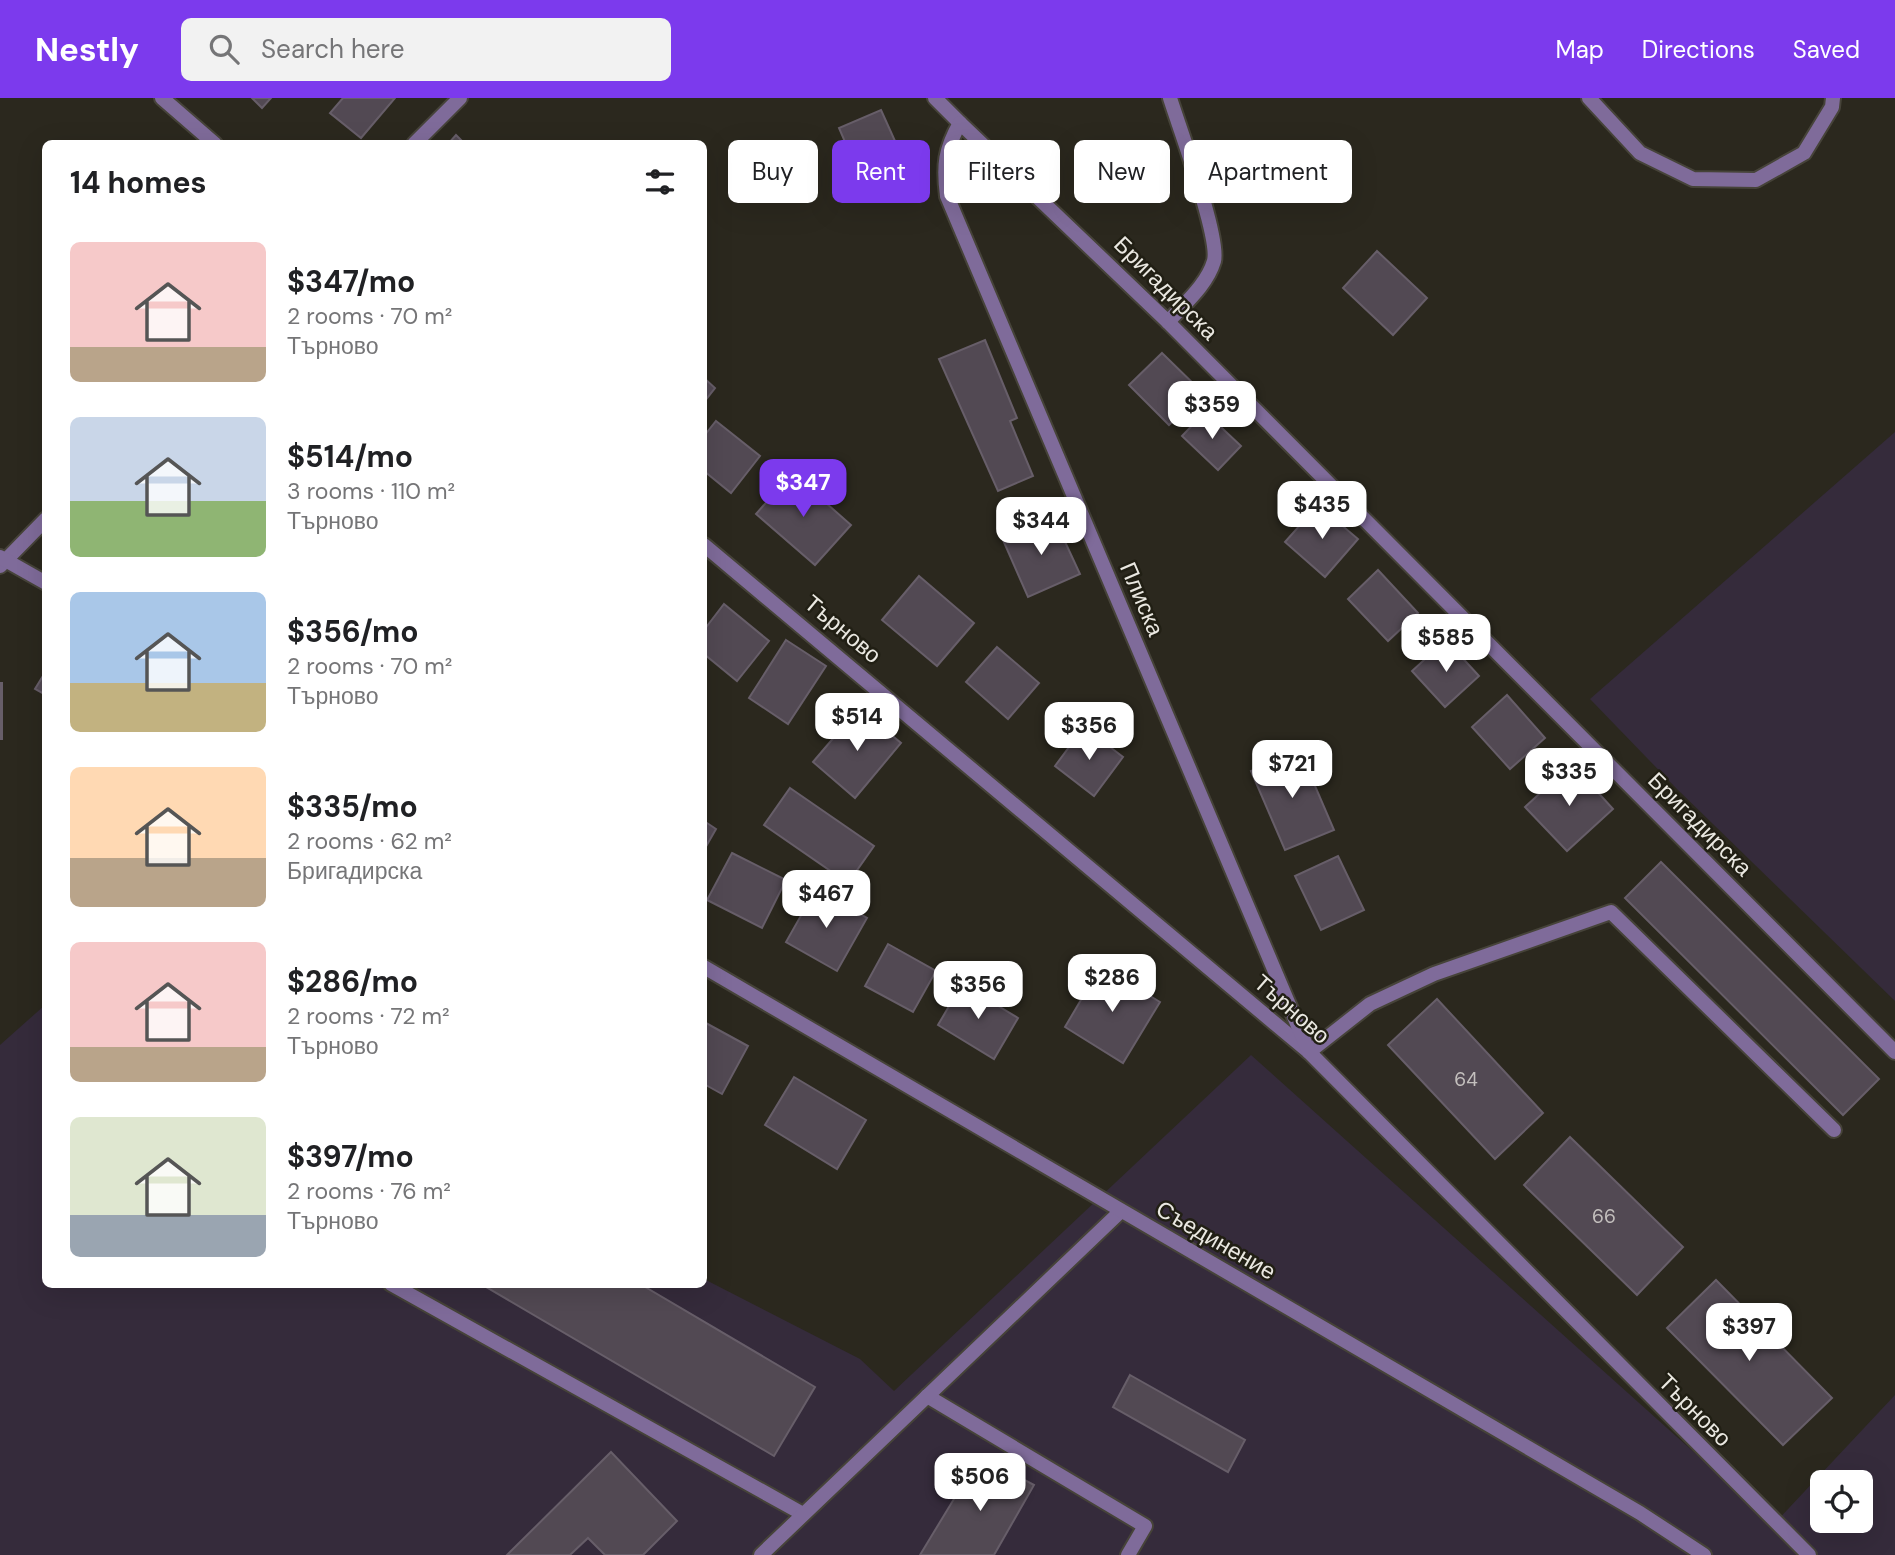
<!DOCTYPE html>
<meta charset="utf-8">
<style>
body{margin:0;font-family:"DM Sans",sans-serif;background:#f2f2f2;color:#202124;height:100vh;display:flex;flex-direction:column;font-size:26px;white-space:nowrap}
*{box-sizing:border-box;margin:0}
p{font-size:23px;color:#757577}
.icon{flex:none;width:38px;height:38px;fill:none;stroke:currentColor;stroke-width:2;stroke-linecap:round;stroke-linejoin:round}
.map{position:relative;flex:1;overflow:hidden}
.panel{position:absolute;left:42px;top:42px;width:665px;height:1148px;display:flex;flex-direction:column;background:#fff;border-radius:10px;box-shadow:0 7px 28px #0002}
.panel>*{flex:none}
.hud{position:absolute;left:728px;top:42px;width:665px;height:63px;display:flex;gap:14px}
.buttons{position:absolute;left:1810px;top:1372px;display:grid;gap:14px}
.buttons a{display:grid;place-items:center;width:63px;height:63px;border-radius:10px;background:#fff;box-shadow:0 7px 28px #0002;font-size:35px}
.price{position:absolute;translate:-50% -60px;padding:0 16px;border-radius:14px;background:#fff;color:#222;font-size:23px;line-height:46px;filter:drop-shadow(0 2px 4px #0008)}
.price::after{content:'';position:absolute;left:50%;top:42px;width:21px;height:16px;margin-left:-10px;background:inherit;clip-path:polygon(0 0,100% 0,50% 100%)}
.price.on{background:#7c3aed;color:#fff}
ul{padding:0;list-style:none}
li{display:flex;align-items:center;gap:21px;height:175px;padding:0 28px}
li span{display:grid;place-items:center;flex:none;width:196px;height:140px;border-radius:10px;color:#555}
li>.icon{margin-inline-start:auto}
span .icon{width:84px;height:84px;fill:#fffc;stroke-width:1}
li b{font-size:30px}
h2{display:flex;justify-content:space-between;align-items:center;height:84px;padding:0 28px;font-size:30px}
.tag{padding:0 24px;border-radius:10px;background:#fff;box-shadow:0 7px 28px #0002;font-size:24px;line-height:63px}
.tag.on{background:#7c3aed;color:#fff}
header{display:flex;align-items:center;gap:42px;box-sizing:border-box;height:98px;padding:0 35px;background:#7c3aed;color:#fff}
header strong{font-size:33px}
nav{display:flex;gap:38px;margin-inline-start:auto;font-size:24px}
.search{width:490px;height:63px;background:#f2f2f2;display:flex;align-items:center;gap:18px;box-sizing:border-box;padding:0 24px;border-radius:10px;color:#757577;font-size:26px}
.map>svg:first-child{display:block}
</style>
<header>
<strong>Nestly</strong>
<div class="search"><svg class="icon" aria-label="search" viewBox="0 0 24 24"><circle cx="10" cy="10" r="6"/><path d="M15 15l6 6"/></svg>Search here</div>
<nav><a>Map</a><a>Directions</a><a>Saved</a></nav>
</header>
<div class="map">
<svg width="1895" height="1457" viewBox="0 0 1895 1457">
<rect width="100%" height="100%" fill="#2b281e"/>
<!-- industrial -->
<g fill="#352b3b" fill-rule="evenodd">
<path d="M 1895,334 L 1895,903 L 1677,691 L 1590,601 Z"/>
<path d="M 45,907 L 46,1186 L 704,1186 L 704,1181 L 860,1261 L 894,1293 L 1251,957 L 1774,1426 L 1895,1297 L 1895,1457 L 0,1457 L 0,947 ZM 1822,1384 L 1860,1384 L 1860,1423 L 1822,1423 Z"/>
</g>
<!-- building -->
<g fill="#524953" stroke="#675e69" stroke-width="2">
<path d="M 252,0 L 271,0 L 262,10 Z"/>
<path d="M 343,0 L 395,0 L 361,40 L 330,15 Z"/>
<path d="M 881,12 L 904,63 L 861,81 L 839,30 Z"/>
<path d="M 456,37 L 465,46 L 448,46 Z"/>
<path d="M 1377,153 L 1427,200 L 1393,237 L 1343,190 Z"/>
<path d="M 985,242 L 1017,320 L 1010,323 L 1033,378 L 998,393 L 939,261 Z"/>
<path d="M 1162,255 L 1202,294 L 1169,327 L 1129,287 Z"/>
<path d="M 704,280 L 715,290 L 704,304 Z"/>
<path d="M 1205,314 L 1241,348 L 1218,372 L 1182,338 Z"/>
<path d="M 716,323 L 760,358 L 731,395 L 704,373 L 704,338 Z"/>
<path d="M 792,375 L 851,427 L 815,467 L 756,416 Z"/>
<path d="M 1318,407 L 1358,441 L 1325,479 L 1285,444 Z"/>
<path d="M 1054,420 L 1080,476 L 1028,499 L 1003,442 Z"/>
<path d="M 1378,472 L 1418,515 L 1388,543 L 1348,501 Z"/>
<path d="M 919,478 L 974,525 L 937,568 L 882,522 Z"/>
<path d="M 724,506 L 769,543 L 737,583 L 704,556 L 704,532 Z"/>
<path d="M 786,542 L 826,568 L 788,626 L 749,600 Z"/>
<path d="M 1446,542 L 1479,578 L 1445,609 L 1412,573 Z"/>
<path d="M 997,549 L 1039,585 L 1008,621 L 966,584 Z"/>
<path d="M 46,573 L 46,597 L 35,591 Z"/>
<rect x="0" y="585" width="2" height="56"/>
<path d="M 1507,597 L 1545,640 L 1510,671 L 1472,629 Z"/>
<path d="M 859,610 L 901,645 L 855,700 L 813,664 Z"/>
<path d="M 1084,629 L 1123,659 L 1094,698 L 1055,668 Z"/>
<path d="M 1300,653 L 1334,732 L 1285,752 L 1251,673 Z"/>
<path d="M 1572,666 L 1613,711 L 1567,753 L 1525,709 Z"/>
<path d="M 790,690 L 874,748 L 848,785 L 764,727 Z"/>
<path d="M 704,723 L 716,731 L 704,752 Z"/>
<path d="M 732,755 L 786,782 L 762,830 L 707,802 Z"/>
<path d="M 1338,758 L 1364,812 L 1321,832 L 1295,778 Z"/>
<path d="M 1661,764 L 1879,981 L 1843,1017 L 1625,800 Z"/>
<path d="M 816,791 L 867,820 L 837,873 L 786,844 Z"/>
<path d="M 888,846 L 936,873 L 913,914 L 865,888 Z"/>
<path d="M 1101,868 L 1160,904 L 1123,965 L 1065,929 Z"/>
<path d="M 962,886 L 1018,920 L 994,961 L 938,927 Z"/>
<path d="M 1437,901 L 1543,1015 L 1495,1061 L 1388,947 Z"/>
<path d="M 704,924 L 748,948 L 722,996 L 704,986 Z"/>
<path d="M 794,979 L 866,1022 L 837,1071 L 765,1027 Z"/>
<path d="M 1570,1039 L 1683,1149 L 1637,1197 L 1524,1087 Z"/>
<path d="M 1716,1182 L 1832,1300 L 1783,1347 L 1667,1230 Z"/>
<path d="M 481,1186 L 640,1186 L 815,1289 L 774,1358 Z"/>
<path d="M 1130,1277 L 1245,1342 L 1228,1374 L 1113,1309 Z"/>
<path d="M 611,1354 L 677,1423 L 643,1457 L 605,1457 L 588,1440 L 570,1457 L 507,1457 Z"/>
<path d="M 980,1358 L 1034,1387 L 994,1457 L 920,1457 Z"/>
</g>
<g fill="none" stroke-linecap="round" stroke-linejoin="round">
<defs>
<g id="service">
<path d="M 1589,0 L 1640,55 L 1693,81 L 1756,82 L 1804,55 L 1832,9 L 1833,0"/>
<path d="M 1309,954 L 1370,906 L 1434,876 L 1611,814 L 1834,1032"/>
<path d="M 391,1186 L 803,1416"/>
<path d="M 927,1298 L 1145,1428 L 1128,1457"/>
<path d="M 761,1457 L 1121,1113"/>
</g>
<g id="minor">
<path d="M 162,0 L 215,46"/>
<path d="M 935,0 L 960,25"/>
<path d="M 414,46 L 460,0"/>
<path d="M 1168,224 L 1895,954"/>
<path d="M 704,447 L 1309,954"/>
<path d="M 0,468 L 46,421"/>
</g>
<g id="tertiary">
<path d="M 1170,0 C 1179,29 1220,139 1214,163 C 1207,187 1184,206 1168,224 L 960,25 C 945,51 943,68 947,98 L 1309,954 L 1809,1457"/>
<path d="M 0,459 L 46,485"/>
<path d="M 704,869 L 1640,1415 L 1704,1457"/>
</g>
</defs>
<!-- service casing -->
<use href="#service" stroke="#464339" stroke-width="18"/>
<!-- minor casing -->
<use href="#minor" stroke="#464339" stroke-width="18"/>
<!-- tertiary casing -->
<use href="#tertiary" stroke="#464339" stroke-width="18"/>
<!-- service -->
<use href="#service" stroke="#7f6b9a" stroke-width="14"/>
<!-- minor -->
<use href="#minor" stroke="#7f6b9a" stroke-width="14"/>
<!-- tertiary -->
<use href="#tertiary" stroke="#7f6b9a" stroke-width="14"/>
</g>
<g text-anchor="middle" dominant-baseline="central" stroke-width="5" stroke-linejoin="round" paint-order="stroke">
<!-- number labels -->
<g font-size="19" fill="#c4c0be">
<text x="1466" y="981">64</text>
<text x="1604" y="1118">66</text>
</g>
<!-- street labels -->
<g font-size="23" fill="#eae8e1" stroke="#211f14">
<text transform="translate(1166 190) rotate(45)">Бригадирска</text>
<text transform="translate(1142 501) rotate(67)">Плиска</text>
<text transform="translate(843 531) rotate(40)">Търново</text>
<text transform="translate(1700 726) rotate(45)">Бригадирска</text>
<text transform="translate(1292 911) rotate(41)">Търново</text>
<text transform="translate(1216 1142) rotate(30)">Съединение</text>
<text transform="translate(1695 1312) rotate(45)">Търново</text>
</g>
</g>
</svg>
<div class="buttons">
<a><svg class="icon" aria-label="locate" viewBox="0 0 24 24"><circle cx="12" cy="12" r="6"/><path d="M12 2v4M12 18v4M2 12h4M18 12h4"/></svg></a>
</div>
<b class="price" style="left:1212px;top:343px">$359</b>
<b class="price on" style="left:803px;top:421px">$347</b>
<b class="price" style="left:1322px;top:443px">$435</b>
<b class="price" style="left:1041px;top:459px">$344</b>
<b class="price" style="left:1446px;top:576px">$585</b>
<b class="price" style="left:857px;top:655px">$514</b>
<b class="price" style="left:1089px;top:664px">$356</b>
<b class="price" style="left:1292px;top:702px">$721</b>
<b class="price" style="left:1569px;top:710px">$335</b>
<b class="price" style="left:826px;top:832px">$467</b>
<b class="price" style="left:1112px;top:916px">$286</b>
<b class="price" style="left:978px;top:923px">$356</b>
<b class="price" style="left:1749px;top:1265px">$397</b>
<b class="price" style="left:980px;top:1415px">$506</b>
<div class="hud">
<a class="tag">Buy</a>
<a class="tag on">Rent</a>
<a class="tag">Filters</a>
<a class="tag">New</a>
<a class="tag">Apartment</a>
</div>
<section class="panel">
<h2>14 homes<svg class="icon" aria-label="filters" viewBox="0 0 24 24"><path d="M4 7h16M4 17h16"/><circle cx="9" cy="7" r="2"/><circle cx="15" cy="17" r="2"/></svg></h2>
<ul>
<li><span style="background:linear-gradient(#f6c9c9 75%,#b9a48a 0)"><svg class="icon" aria-label="home" viewBox="0 0 24 24"><path d="M3 11l9-7 9 7M6 9v11h12V9"/></svg></span><div><b>$347/mo</b><p>2 rooms · 70 m²</p><p>Търново</p></div></li>
<li><span style="background:linear-gradient(#c9d6e8 60%,#8fb573 0)"><svg class="icon" aria-label="home" viewBox="0 0 24 24"><path d="M3 11l9-7 9 7M6 9v11h12V9"/></svg></span><div><b>$514/mo</b><p>3 rooms · 110 m²</p><p>Търново</p></div></li>
<li><span style="background:linear-gradient(#a9c7e8 65%,#c2b280 0)"><svg class="icon" aria-label="home" viewBox="0 0 24 24"><path d="M3 11l9-7 9 7M6 9v11h12V9"/></svg></span><div><b>$356/mo</b><p>2 rooms · 70 m²</p><p>Търново</p></div></li>
<li><span style="background:linear-gradient(#ffd9b3 65%,#b9a48a 0)"><svg class="icon" aria-label="home" viewBox="0 0 24 24"><path d="M3 11l9-7 9 7M6 9v11h12V9"/></svg></span><div><b>$335/mo</b><p>2 rooms · 62 m²</p><p>Бригадирска</p></div></li>
<li><span style="background:linear-gradient(#f6c9c9 75%,#b9a48a 0)"><svg class="icon" aria-label="home" viewBox="0 0 24 24"><path d="M3 11l9-7 9 7M6 9v11h12V9"/></svg></span><div><b>$286/mo</b><p>2 rooms · 72 m²</p><p>Търново</p></div></li>
<li><span style="background:linear-gradient(#dfe7d0 70%,#9aa5b1 0)"><svg class="icon" aria-label="home" viewBox="0 0 24 24"><path d="M3 11l9-7 9 7M6 9v11h12V9"/></svg></span><div><b>$397/mo</b><p>2 rooms · 76 m²</p><p>Търново</p></div></li>
</ul>
</section>
</div>
